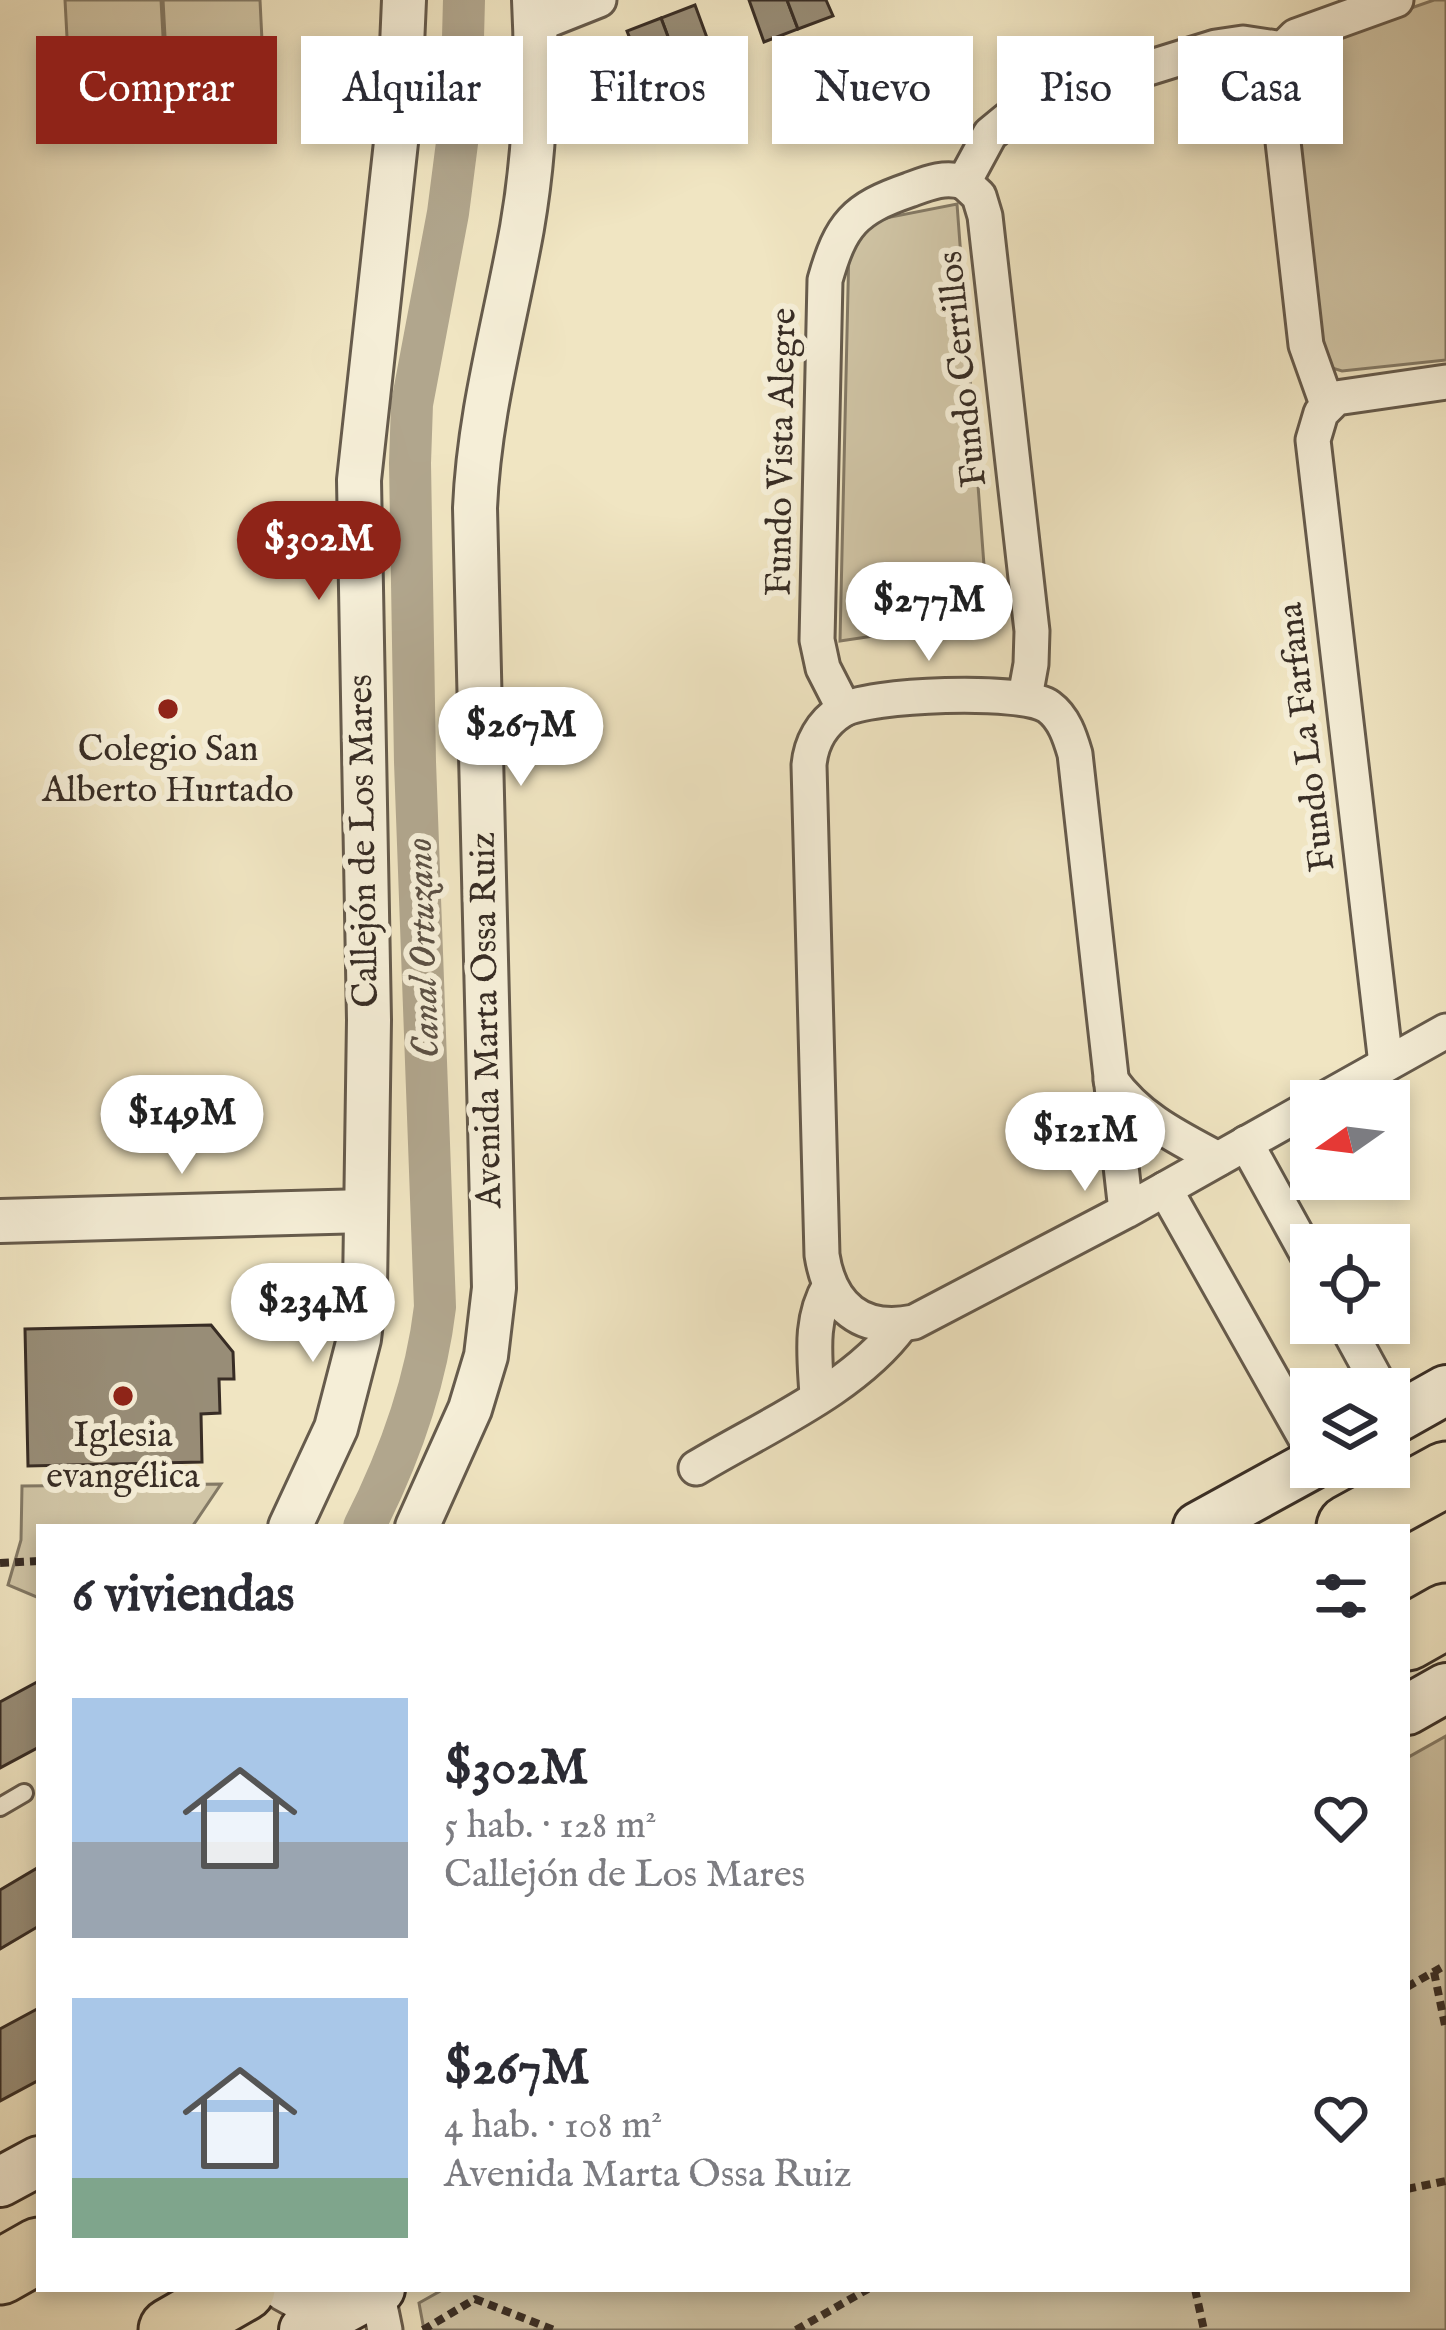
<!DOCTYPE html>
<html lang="es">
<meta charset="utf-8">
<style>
body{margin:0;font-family:"IM FELL English",serif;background:#f2f2f3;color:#2b2b33;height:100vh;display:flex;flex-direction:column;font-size:45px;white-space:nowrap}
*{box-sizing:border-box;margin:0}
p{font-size:39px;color:#7c7c81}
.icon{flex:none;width:66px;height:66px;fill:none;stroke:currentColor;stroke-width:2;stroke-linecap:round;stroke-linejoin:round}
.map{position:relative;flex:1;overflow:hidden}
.details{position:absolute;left:36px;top:1524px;width:1374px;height:768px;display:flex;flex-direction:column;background:#fff;border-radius:0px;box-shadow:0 6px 18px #0003}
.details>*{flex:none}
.top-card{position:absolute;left:36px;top:36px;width:1374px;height:108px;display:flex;gap:24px}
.needle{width:78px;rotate:256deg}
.fabs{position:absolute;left:1290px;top:1080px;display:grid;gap:24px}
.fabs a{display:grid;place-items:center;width:120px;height:120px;border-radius:0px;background:#fff;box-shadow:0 6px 18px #0003;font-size:60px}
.price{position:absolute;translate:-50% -102px;padding:0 27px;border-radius:42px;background:#fff;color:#222;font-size:39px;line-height:78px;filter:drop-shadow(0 3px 6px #0008)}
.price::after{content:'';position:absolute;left:50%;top:72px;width:36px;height:27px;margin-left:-18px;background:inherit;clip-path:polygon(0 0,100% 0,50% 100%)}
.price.selected{background:#8f2418;color:#fff}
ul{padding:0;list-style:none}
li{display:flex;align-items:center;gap:36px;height:300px;padding:0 36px}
li span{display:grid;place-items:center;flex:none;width:336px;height:240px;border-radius:0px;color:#555}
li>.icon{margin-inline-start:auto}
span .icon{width:144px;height:144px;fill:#fffc;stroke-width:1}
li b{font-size:51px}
h2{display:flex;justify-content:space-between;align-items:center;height:144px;padding:0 36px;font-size:51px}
.pill{padding:0 42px;border-radius:0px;background:#fff;box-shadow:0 6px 18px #0003;font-size:42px;line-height:108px}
.pill.selected{background:#8f2418;color:#fff}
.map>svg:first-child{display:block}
</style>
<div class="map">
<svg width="1446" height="2330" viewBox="0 0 1446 2330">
<rect width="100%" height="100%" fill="#f0e5c2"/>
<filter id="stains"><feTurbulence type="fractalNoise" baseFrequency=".00167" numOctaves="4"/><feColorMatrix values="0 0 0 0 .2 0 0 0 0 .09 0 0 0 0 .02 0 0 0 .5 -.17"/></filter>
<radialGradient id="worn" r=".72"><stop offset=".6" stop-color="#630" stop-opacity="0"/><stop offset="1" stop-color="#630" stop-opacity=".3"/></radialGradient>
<!-- green -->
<g fill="#d1c6a7" stroke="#847a66" stroke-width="3">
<path d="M 65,0 L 161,0 L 168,126 L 72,131 Z"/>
<path d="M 163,0 L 260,0 L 266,123 L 170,129 Z"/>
<path d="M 1434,0 L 1446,0 L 1446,360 L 1342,371 L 1332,368 L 1323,357 L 1284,77 L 1305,45 Z"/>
<path d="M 957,204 L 988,619 L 840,641 L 849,246 L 865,222 Z"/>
<path d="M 221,1484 L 192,1527 L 39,1527 L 39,1598 L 8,1585 L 21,1540 L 22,1486 Z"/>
<path d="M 1446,1736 L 1446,2330 L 424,2330 L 419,2303 L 444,2289 L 1407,2289 L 1407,1758 Z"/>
</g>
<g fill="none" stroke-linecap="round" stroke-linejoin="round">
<!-- canal -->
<path stroke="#b1a68d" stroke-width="42" d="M 364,1527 C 399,1458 426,1383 435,1307 L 415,762 L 410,463 L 412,404 L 448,213 L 461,112 L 464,0"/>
</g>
<!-- building -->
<g fill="#988d77" stroke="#382d25" stroke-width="3">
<path d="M 749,0 L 787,0 L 798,29 L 764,42 Z"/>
<path d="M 787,0 L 826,0 L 833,16 L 798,29 Z"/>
<path d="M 695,5 L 717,65 L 683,77 L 661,18 Z"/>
<path d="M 661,18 L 683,77 L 650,90 L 627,31 Z"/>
<path d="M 211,1325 L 233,1352 L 234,1379 L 219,1379 L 220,1413 L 201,1414 L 202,1462 L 28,1466 L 25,1329 Z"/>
<path d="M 39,1681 L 39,1747 L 0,1768 L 0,1702 Z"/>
<path d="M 39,1867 L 39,1926 L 0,1949 L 0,1890 Z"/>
<path d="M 39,2008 L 39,2080 L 0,2101 L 0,2029 Z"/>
</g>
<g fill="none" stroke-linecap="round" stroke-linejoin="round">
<defs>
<path id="service" d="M 0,1807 L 24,1793"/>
<g id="minor">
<path d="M 536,25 L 599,0"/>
<path d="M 964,182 L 979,196 L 985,216 L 1032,631 L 1031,664 L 1025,697"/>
<path d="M 964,182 L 990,134 L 1007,120 L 1116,78 L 1216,47 L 1243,43 L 1283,49"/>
<path d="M 1327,404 L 1306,345 L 1275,71 L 1283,49 L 1296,36 L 1396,0"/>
<path d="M 844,709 L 823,668 L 817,640 L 825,280 C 841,224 854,209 909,190 C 928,183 944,176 964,182"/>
<path d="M 1386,1064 L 1313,440 L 1321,413 L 1336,398 L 1446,382"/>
<path d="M 1111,1080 C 1139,1119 1177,1137 1218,1159"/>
<path d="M 1321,1101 L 1446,1031"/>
<path d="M 1246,1143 L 1311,1261"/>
<path d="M 1165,1189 L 1311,1448"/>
<path d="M 1126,1211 L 1075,754 C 1070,737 1064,718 1049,707 C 1024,688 867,694 841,711 C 822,723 811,743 809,765 L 822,1255 C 830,1306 861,1333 914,1322 L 1126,1211 L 1311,1107"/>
<path d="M 1345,1323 L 1381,1389"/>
<path d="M 817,1396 C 815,1357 809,1320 830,1285"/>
<path d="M 696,1468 C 764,1427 854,1389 901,1325"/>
<path d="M 377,2291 L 385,2330"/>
</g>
<g id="tertiary">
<path d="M 0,1221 L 366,1211"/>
<path d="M 290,1527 L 336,1428 L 359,1339 L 365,1289 L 369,1020 L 359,480 L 399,115 L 404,0"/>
<path d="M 417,1527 L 470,1409 L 486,1356 L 494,1288 L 475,508 C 479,412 505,323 522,228 C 535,153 538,76 534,0"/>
<path d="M 284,2289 L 331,2315"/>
</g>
<g id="secondary">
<path d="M 1389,1422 L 1446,1390"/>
<path d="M 1198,1527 L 1311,1465"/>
<path d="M 1407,1710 L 1446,1688"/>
<path d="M 0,2182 L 39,2161"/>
<path d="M 304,2330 L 380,2289"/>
</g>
<g id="motorway">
<path d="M 1349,1527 L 1446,1474"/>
<path d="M 1407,1638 L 1446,1616"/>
<path d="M 0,2272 L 39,2250"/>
<path d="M 171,2330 L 243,2289"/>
</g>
</defs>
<!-- service casing -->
<use href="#service" stroke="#665b4c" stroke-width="22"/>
<!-- minor casing -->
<use href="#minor" stroke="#665b4c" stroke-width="39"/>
<!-- tertiary casing -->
<use href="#tertiary" stroke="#665b4c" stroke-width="48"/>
<!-- secondary casing -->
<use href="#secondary" stroke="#382d25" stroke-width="54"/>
<!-- motorway casing -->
<use href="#motorway" stroke="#382d25" stroke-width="69"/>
<!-- path -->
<g stroke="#382d25" stroke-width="8" stroke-dasharray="9 6" stroke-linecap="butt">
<path d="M 0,1563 L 39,1561"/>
<path d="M 1434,1972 L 1446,2030"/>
<path d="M 1407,1987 L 1446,1965"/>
<path d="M 1407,2189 L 1446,2181"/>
<path d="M 1195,2289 L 1204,2330"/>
<path d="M 423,2330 L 475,2299 L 554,2330"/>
<path d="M 796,2330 L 868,2289"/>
</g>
<!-- service -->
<use href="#service" stroke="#f5eed7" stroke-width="16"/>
<!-- minor -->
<use href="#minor" stroke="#f5eed7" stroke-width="33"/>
<!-- tertiary -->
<use href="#tertiary" stroke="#f5eed7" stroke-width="42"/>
<!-- secondary -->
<use href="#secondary" stroke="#f5eed7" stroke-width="48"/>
<!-- motorway -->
<use href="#motorway" stroke="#f0e5c2" stroke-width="63"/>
</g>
<!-- markers -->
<g fill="#8f2418" stroke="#f5eed7" stroke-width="4.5">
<circle cx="168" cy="709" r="12"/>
<circle cx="123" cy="1396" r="12"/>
</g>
<g text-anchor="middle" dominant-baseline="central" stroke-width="12" stroke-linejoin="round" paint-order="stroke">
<!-- street labels -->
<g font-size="36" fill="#382d25" stroke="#f5eed7">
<text transform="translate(963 369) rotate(-96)">Fundo Cerrillos</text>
<text transform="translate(782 452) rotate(-89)">Fundo Vista Alegre</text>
<text transform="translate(1307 737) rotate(-97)">Fundo La Farfana</text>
<text transform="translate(364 841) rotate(-91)">Callejón de Los Mares</text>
<text transform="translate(487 1020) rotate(-91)">Avenida Marta Ossa Ruiz</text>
</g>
<!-- poi labels -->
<g font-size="36" fill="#382d25" stroke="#f5eed7">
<text x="168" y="750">Colegio San<tspan x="168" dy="41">Alberto Hurtado</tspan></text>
<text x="123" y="1436">Iglesia<tspan x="123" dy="41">evangélica</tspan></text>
</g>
<!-- water labels -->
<g font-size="39" font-style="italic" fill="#5c5144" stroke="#f5eed7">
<text transform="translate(424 948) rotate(-92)">Canal Ortuzano</text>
</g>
</g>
<rect width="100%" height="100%" filter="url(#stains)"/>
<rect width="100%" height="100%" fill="url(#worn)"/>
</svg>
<div class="fabs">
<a><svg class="needle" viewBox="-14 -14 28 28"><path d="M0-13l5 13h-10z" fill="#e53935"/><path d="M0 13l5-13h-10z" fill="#7c7c81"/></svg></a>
<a><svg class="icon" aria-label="locate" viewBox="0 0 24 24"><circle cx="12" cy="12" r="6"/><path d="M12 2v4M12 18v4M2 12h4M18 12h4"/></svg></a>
<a><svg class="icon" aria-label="layers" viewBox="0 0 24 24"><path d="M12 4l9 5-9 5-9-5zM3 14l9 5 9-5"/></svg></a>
</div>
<b class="price selected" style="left:319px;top:603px">$302M</b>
<b class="price" style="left:929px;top:664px">$277M</b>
<b class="price" style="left:521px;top:789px">$267M</b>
<b class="price" style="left:182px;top:1177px">$149M</b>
<b class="price" style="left:1085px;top:1194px">$121M</b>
<b class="price" style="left:313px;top:1365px">$234M</b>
<div class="top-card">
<a class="pill selected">Comprar</a>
<a class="pill">Alquilar</a>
<a class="pill">Filtros</a>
<a class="pill">Nuevo</a>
<a class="pill">Piso</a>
<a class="pill">Casa</a>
</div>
<section class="details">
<h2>6 viviendas<svg class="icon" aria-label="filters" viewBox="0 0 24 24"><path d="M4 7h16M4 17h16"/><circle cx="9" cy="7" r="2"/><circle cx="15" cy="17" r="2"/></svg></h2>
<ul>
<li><span style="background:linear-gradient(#a9c7e8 60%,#9aa5b1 0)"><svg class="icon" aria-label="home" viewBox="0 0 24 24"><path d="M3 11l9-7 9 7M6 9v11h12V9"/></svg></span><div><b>$302M</b><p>5 hab. · 128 m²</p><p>Callejón de Los Mares</p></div><svg class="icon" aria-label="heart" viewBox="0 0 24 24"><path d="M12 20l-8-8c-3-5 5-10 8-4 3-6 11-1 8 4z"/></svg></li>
<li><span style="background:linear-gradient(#a9c7e8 75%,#7fa58c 0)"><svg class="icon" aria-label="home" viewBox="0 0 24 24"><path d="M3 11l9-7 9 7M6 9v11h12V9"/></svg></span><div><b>$267M</b><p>4 hab. · 108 m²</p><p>Avenida Marta Ossa Ruiz</p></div><svg class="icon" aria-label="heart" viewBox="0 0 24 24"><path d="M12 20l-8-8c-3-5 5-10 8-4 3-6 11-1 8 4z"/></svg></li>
</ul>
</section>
</div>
